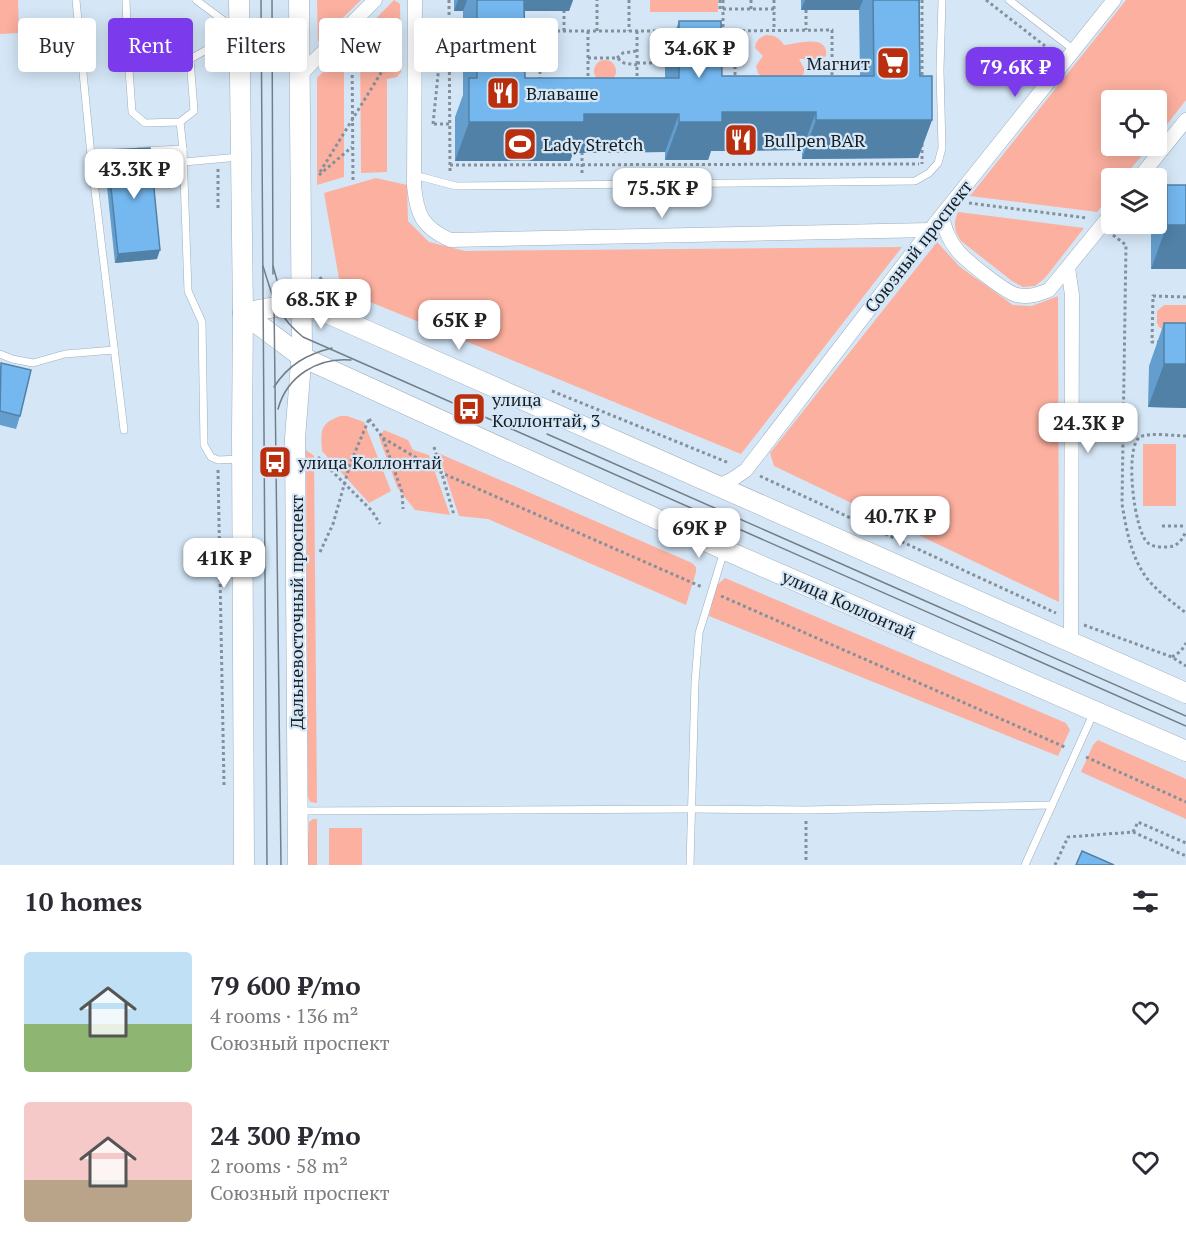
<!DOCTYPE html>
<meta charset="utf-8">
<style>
body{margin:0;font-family:"PT Serif",serif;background:#f7f7f7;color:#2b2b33;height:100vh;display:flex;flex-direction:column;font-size:22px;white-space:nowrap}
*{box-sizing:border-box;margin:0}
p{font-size:20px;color:#7c7c81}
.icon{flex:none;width:33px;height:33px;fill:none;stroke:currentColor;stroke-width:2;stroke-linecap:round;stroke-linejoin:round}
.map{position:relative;height:865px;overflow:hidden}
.panel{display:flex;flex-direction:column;background:#fff;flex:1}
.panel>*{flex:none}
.hud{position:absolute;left:18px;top:18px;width:600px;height:54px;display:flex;gap:12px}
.controls{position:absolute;left:1101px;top:90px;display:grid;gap:12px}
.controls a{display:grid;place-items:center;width:66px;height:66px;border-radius:6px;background:#fff;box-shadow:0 3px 15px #0003;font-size:30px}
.price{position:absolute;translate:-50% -51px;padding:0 14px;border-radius:12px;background:#fff;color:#222;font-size:20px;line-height:39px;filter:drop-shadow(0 2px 3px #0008)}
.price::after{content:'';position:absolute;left:50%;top:36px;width:18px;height:14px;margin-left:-9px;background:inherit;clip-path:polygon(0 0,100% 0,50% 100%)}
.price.active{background:#7c3aed;color:#fff}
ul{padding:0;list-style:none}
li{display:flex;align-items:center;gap:18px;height:150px;padding:0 24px}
li span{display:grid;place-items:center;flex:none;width:168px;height:120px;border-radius:6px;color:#555}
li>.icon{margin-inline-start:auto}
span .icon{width:72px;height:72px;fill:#fffc;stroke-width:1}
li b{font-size:26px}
h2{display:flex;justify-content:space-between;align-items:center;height:72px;padding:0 24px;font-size:26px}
.tag{padding:0 21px;border-radius:6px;background:#fff;box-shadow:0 3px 15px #0003;font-size:21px;line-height:54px}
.tag.active{background:#7c3aed;color:#fff}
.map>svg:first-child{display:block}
</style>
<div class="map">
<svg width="1186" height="865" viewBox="0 0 1186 865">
<rect width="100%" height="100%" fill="#d5e7f7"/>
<!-- green -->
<g fill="#fcb09f">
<path d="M 0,0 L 18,0 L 19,33 L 0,34 Z"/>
<path d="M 317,0 L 361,0 L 318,42 Z"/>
<path d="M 394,0 L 400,4 L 401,72 L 397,77 L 387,79 L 387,172 L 361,173 L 360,35 Z"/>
<rect x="650" y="0" width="68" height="12"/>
<path d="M 1126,0 L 1186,0 L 1186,100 L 1157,137 L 1156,100 L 1112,100 L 1112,146 L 1150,146 L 1123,178 L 1112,178 L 1111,194 L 1097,212 L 970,196 Z"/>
<path d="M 766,35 C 775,35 779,38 784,45 C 796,44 829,33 826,56 L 821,59 L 799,59 L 804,68 L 804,73 L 800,79 L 764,79 L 758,73 L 756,66 L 763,56 L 755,48 C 756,40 759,38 766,35 Z"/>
<path d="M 344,50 L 344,177 L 317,185 L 317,78 Z"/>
<circle cx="605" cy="71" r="11"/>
<path d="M 376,178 L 407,185 L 408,221 L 429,242 L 465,251 L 902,247 L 741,454 L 341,290 L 324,193 Z"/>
<path d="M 958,212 L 1084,228 L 1045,278 L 1035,286 L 1023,287 L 1012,281 L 961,241 C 954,230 953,224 958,212 Z"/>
<path d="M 937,242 L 960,267 L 1013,305 L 1032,306 L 1058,296 L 1059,602 L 774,466 L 770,453 Z"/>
<path d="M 1164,305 L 1186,305 L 1186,330 L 1164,330 L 1159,327 L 1157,323 L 1157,311 Z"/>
<path d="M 340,416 L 347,416 L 364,422 L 391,491 L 369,503 L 322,451 C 321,431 319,424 340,416 Z"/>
<path d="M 384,430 L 408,440 L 413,450 L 429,455 L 450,515 L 415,510 L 397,487 L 379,437 Z"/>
<rect x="1143" y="444" width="33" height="62"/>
<path d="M 306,450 L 314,456 L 317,803 L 310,802 L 308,797 Z"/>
<path d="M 438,453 L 692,563 L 696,567 L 696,572 L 686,605 L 488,519 L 459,516 Z"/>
<path d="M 725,578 L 1066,723 L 1070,730 L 1058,756 L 709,616 L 716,586 Z"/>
<path d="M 1098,740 L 1186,779 L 1186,819 L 1081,772 L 1093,745 Z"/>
<path d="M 313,819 L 317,819 L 317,865 L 307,865 L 309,822 Z"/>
<rect x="329" y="828" width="33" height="37"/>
</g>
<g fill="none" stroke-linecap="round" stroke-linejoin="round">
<defs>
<g id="service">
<path d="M 76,0 L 92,166 L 124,430"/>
<path d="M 126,0 L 128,55"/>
<path d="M 1009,0 L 1074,50"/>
<path d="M 190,59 L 162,54 L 128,55 L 132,112 L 145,123 L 180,122 L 194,111 L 190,59 L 239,32 L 196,0"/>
<path d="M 180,122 L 183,149"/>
<path d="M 141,151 L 183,149 L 188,291 L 202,322 L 204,445 L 211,457 L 218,460 L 240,459"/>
<path d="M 184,162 L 239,157"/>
<path d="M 414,175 L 456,186 L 915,181 L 929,173 L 938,163 L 942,148 L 940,70 L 942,0"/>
<path d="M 0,354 L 12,359 L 33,363 L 65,354 L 114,350"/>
<path d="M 298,811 L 690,809 L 806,810 L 1052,805"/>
<path d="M 690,865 L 695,682 L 699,633 L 724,551"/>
<path d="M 1025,865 L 1094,712"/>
</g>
<g id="minor">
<path d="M 415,0 L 414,186 C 417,215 422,227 450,240 L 930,230"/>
<path d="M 300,75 L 375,0"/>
<path d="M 1139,178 L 1186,120"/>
<path d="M 942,216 C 945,229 948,239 957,250 C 965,260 1006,293 1017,295 C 1029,298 1039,294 1049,290 L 1112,213"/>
<path d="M 1068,268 L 1072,295 L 1071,642"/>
<path d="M 718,486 L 733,479 L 746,470 L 930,230 L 1114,0"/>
</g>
<g id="secondary">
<path d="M 239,0 L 243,313 L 242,435 L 244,865"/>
<path d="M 243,313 L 302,357 L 725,550 L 1186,751"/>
<path d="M 243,313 L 302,302 L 1186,693"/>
<path d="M 298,865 L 295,438 L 302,350 L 299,0"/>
</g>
</defs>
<!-- service casing -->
<use href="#service" stroke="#9cadbc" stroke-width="8"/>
<!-- minor casing -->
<use href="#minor" stroke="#9cadbc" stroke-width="15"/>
<!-- secondary casing -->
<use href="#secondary" stroke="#9cadbc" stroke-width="21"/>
<!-- path -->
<g stroke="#84919d" stroke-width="3" stroke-dasharray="3 3" stroke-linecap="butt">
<path d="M 449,0 L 450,174"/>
<path d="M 629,0 L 629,31"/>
<path d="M 720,0 L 720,10"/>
<path d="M 723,0 L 723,31"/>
<path d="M 751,0 L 751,9"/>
<path d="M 774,0 L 774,30"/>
<path d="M 922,0 L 922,80"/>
<path d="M 986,0 L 1045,46"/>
<path d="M 723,9 L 774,9"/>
<path d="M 806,10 L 806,30"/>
<path d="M 735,30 L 735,80"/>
<path d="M 564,31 L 564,11"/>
<path d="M 588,31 L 588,80"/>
<path d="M 597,31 L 597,0"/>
<path d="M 637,31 L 637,80"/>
<path d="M 718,31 L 832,30 L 832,78"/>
<path d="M 352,45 L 353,181"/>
<path d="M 588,58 L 617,58 L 624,63 L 637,65"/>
<path d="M 617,58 L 623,53 L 637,51"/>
<path d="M 59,61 L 66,61 L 71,58"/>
<path d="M 637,63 L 665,63"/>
<path d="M 718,63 L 735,63"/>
<path d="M 540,80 L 540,31 L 678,31"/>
<path d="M 433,124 L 443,26 L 449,20"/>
<path d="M 434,124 L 450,124"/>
<path d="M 922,144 L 922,164"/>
<path d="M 582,152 L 582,174"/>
<path d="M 450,165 L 919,164"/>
<path d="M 218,169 L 218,209"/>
<path d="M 320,172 L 400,42"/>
<path d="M 319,175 L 352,147"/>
<path d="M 969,203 L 1087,218"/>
<path d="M 1113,235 L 1126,245 L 1122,504 C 1126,527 1130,551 1142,571 C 1152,588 1171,601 1186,613"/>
<path d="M 320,277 L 325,287 L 334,295"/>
<path d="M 1160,342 L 1152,342 L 1153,296 L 1186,297"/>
<path d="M 552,391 L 729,463"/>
<path d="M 369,419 L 383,438 L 402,492 L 403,509"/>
<path d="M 1186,436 C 1175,436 1149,432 1140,437 C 1124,447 1134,532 1148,543 C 1153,547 1160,547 1166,547 C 1177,547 1182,541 1186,531"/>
<path d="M 383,438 L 442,473 L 702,587"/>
<path d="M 434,447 L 454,515"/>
<path d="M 318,457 L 372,511 L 380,524"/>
<path d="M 218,470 L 224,785"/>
<path d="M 760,476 L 1056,613"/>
<path d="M 1162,526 L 1186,526"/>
<path d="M 320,552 L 333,524 L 350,464 L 369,419"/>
<path d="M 721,596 L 1067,748"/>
<path d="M 1084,625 L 1172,657 L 1186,666"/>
<path d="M 1172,657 L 1181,651 L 1186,643"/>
<path d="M 1086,757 L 1186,802"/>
<path d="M 806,821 L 806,860"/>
<path d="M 1133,832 L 1138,822 L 1186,843"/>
<path d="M 1055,865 L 1068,837 L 1133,832 L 1186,856"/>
</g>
<!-- service -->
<use href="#service" stroke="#fff" stroke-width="7"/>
<!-- minor -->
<use href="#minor" stroke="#fff" stroke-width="14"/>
<!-- secondary -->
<use href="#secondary" stroke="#fff" stroke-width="20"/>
<!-- tram -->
<g stroke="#727f89" stroke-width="1.5">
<path d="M 261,0 L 267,865"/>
<path d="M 272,0 L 273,274"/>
<path d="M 263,266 C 273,298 276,315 303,337 L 1186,726"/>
<path d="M 273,266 L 281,295"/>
<path d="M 274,304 L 281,865"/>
<path d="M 274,387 C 288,365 307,354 332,348"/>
<path d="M 278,409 C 287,376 318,357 351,360"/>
<path d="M 547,434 L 1186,716"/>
</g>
</g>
<!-- wall -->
<g fill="#649ece">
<path d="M 454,0 L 573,0 L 569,11 L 525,11 L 525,78 L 665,78 L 665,59 L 679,21 L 722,76 L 860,76 L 859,10 L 801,10 L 801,0 L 920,0 L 920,76 L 932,120 L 918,158 L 802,159 L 802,150 L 711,151 L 708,160 L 665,160 L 665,152 L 573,153 L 570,161 L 455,161 L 455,117 L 463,95 L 463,11 L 454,11 Z"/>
<path d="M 107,150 L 157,259 L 115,263 L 104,158 Z"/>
<path d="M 1167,185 L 1186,185 L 1186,269 L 1151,269 L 1151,228 L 1153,224 L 1156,224 L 1156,214 Z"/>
<path d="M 1164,323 L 1186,323 L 1186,408 L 1148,407 L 1149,366 Z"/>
<path d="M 0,365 L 20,416 L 16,429 L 0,425 Z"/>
</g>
<!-- shaded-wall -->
<g fill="#5181a7">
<path d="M 458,0 L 467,0 L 463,11 L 454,11 Z"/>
<path d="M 515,0 L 573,0 L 569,11 L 510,11 Z"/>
<path d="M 805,0 L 863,0 L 859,10 L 801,10 Z"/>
<path d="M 722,112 L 816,112 L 802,150 L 711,151 L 708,160 L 665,160 L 679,122 Z"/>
<path d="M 584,114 L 679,114 L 665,152 L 573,153 L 570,161 L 455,161 L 469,122 Z"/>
<path d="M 816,120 L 932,120 L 918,158 L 802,159 Z"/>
<path d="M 1167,225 L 1186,225 L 1186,269 L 1151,269 Z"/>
<path d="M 160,250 L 157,259 L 115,263 L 118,254 Z"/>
<path d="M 1164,364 L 1186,364 L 1186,408 L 1148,407 Z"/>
</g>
<!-- building -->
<g fill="#74b8ef" stroke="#5181a7" stroke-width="1.5">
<path d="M 477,0 L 524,0 L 525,78 L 679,78 L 679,21 L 721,21 L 722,76 L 874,76 L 873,0 L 919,0 L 920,76 L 932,76 L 932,120 L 816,120 L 816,112 L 722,112 L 722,122 L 679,122 L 679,114 L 584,114 L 584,122 L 469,122 L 469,78 L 477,78 Z"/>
<path d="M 150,148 L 160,250 L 118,254 L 107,150 Z"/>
<rect x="1167" y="185" width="19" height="40"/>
<rect x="1164" y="323" width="22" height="41"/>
<path d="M 1,363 L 31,370 L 20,416 L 0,411 Z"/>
<path d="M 1082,851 L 1114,865 L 1076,865 Z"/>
</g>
<!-- icons -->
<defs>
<symbol id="supermarket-square" viewBox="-11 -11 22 22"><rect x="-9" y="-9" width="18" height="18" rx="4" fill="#ba2f0e" stroke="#d5e7f7"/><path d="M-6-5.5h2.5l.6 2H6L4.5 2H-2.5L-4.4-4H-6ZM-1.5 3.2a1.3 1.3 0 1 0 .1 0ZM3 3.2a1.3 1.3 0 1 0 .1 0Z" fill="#fff"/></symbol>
<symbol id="restaurant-square" viewBox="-11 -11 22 22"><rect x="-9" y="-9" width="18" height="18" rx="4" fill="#ba2f0e" stroke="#d5e7f7"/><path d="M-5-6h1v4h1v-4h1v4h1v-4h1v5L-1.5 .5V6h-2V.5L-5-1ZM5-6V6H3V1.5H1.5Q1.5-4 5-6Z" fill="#fff"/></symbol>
<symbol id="stadium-square" viewBox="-11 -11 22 22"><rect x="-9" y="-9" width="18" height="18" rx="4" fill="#ba2f0e" stroke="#d5e7f7"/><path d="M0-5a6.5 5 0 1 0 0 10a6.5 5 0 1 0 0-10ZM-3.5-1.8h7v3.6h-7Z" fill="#fff"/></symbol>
<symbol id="bus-square" viewBox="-11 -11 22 22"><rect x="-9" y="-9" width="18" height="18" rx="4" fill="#ba2f0e" stroke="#d5e7f7"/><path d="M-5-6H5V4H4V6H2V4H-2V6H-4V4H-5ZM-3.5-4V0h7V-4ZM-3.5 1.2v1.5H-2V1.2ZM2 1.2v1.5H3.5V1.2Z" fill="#fff"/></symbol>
</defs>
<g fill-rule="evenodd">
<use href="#supermarket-square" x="874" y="44" width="38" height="38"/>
<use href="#restaurant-square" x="484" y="74" width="38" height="38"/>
<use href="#restaurant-square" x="722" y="121" width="38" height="38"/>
<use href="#stadium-square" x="501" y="125" width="38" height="38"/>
<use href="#bus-square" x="450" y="390" width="38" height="38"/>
<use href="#bus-square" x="256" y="443" width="38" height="38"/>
</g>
<g text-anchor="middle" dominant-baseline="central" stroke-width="4.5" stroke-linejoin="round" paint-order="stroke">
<!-- poi labels -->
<g font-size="18" fill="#171e23" stroke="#d5e7f7" text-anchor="start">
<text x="870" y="63" text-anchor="end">Магнит</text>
<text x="526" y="93">Влаваше</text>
<text x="764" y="140">Bullpen BAR</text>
<text x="543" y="144">Lady Stretch</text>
<text x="492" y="399">улица<tspan x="492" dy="21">Коллонтай, 3</tspan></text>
<text x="298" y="462">улица Коллонтай</text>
</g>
<!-- street labels -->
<g font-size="18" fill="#171e23" stroke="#d5e7f7">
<text transform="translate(918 246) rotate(-52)">Союзный проспект</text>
<text transform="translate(849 604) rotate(24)">улица Коллонтай</text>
<text transform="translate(296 612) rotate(-90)">Дальневосточный проспект</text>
</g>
</g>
</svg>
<div class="controls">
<a><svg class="icon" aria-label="locate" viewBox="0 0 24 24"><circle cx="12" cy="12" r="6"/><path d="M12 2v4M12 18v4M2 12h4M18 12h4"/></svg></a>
<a><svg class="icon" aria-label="layers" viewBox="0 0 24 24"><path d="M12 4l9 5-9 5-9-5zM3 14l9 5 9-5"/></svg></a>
</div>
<b class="price" style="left:699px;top:79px">34.6K ₽</b>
<b class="price active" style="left:1015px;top:98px">79.6K ₽</b>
<b class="price" style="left:134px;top:200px">43.3K ₽</b>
<b class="price" style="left:662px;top:219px">75.5K ₽</b>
<b class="price" style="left:321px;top:330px">68.5K ₽</b>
<b class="price" style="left:459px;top:351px">65K ₽</b>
<b class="price" style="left:1088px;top:454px">24.3K ₽</b>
<b class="price" style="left:900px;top:547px">40.7K ₽</b>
<b class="price" style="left:699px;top:559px">69K ₽</b>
<b class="price" style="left:224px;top:589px">41K ₽</b>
<div class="hud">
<a class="tag">Buy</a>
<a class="tag active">Rent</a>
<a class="tag">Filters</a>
<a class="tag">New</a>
<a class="tag">Apartment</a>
</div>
</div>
<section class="panel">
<h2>10 homes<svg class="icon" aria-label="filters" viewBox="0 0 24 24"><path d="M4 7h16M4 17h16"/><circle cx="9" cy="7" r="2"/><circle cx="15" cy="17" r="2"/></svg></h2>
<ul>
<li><span style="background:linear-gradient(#bfe0f5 60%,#8fb573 0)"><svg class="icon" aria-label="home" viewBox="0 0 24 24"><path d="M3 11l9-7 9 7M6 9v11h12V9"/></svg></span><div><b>79 600 ₽/mo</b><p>4 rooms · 136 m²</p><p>Союзный проспект</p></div><svg class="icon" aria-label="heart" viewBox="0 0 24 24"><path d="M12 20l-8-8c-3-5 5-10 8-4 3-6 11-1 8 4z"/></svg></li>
<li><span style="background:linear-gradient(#f6c9c9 65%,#b9a48a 0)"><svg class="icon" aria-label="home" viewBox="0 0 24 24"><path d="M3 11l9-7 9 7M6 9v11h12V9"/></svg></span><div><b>24 300 ₽/mo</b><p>2 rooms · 58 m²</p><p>Союзный проспект</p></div><svg class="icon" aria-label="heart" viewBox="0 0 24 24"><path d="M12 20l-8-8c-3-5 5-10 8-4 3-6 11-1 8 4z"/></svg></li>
</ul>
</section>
